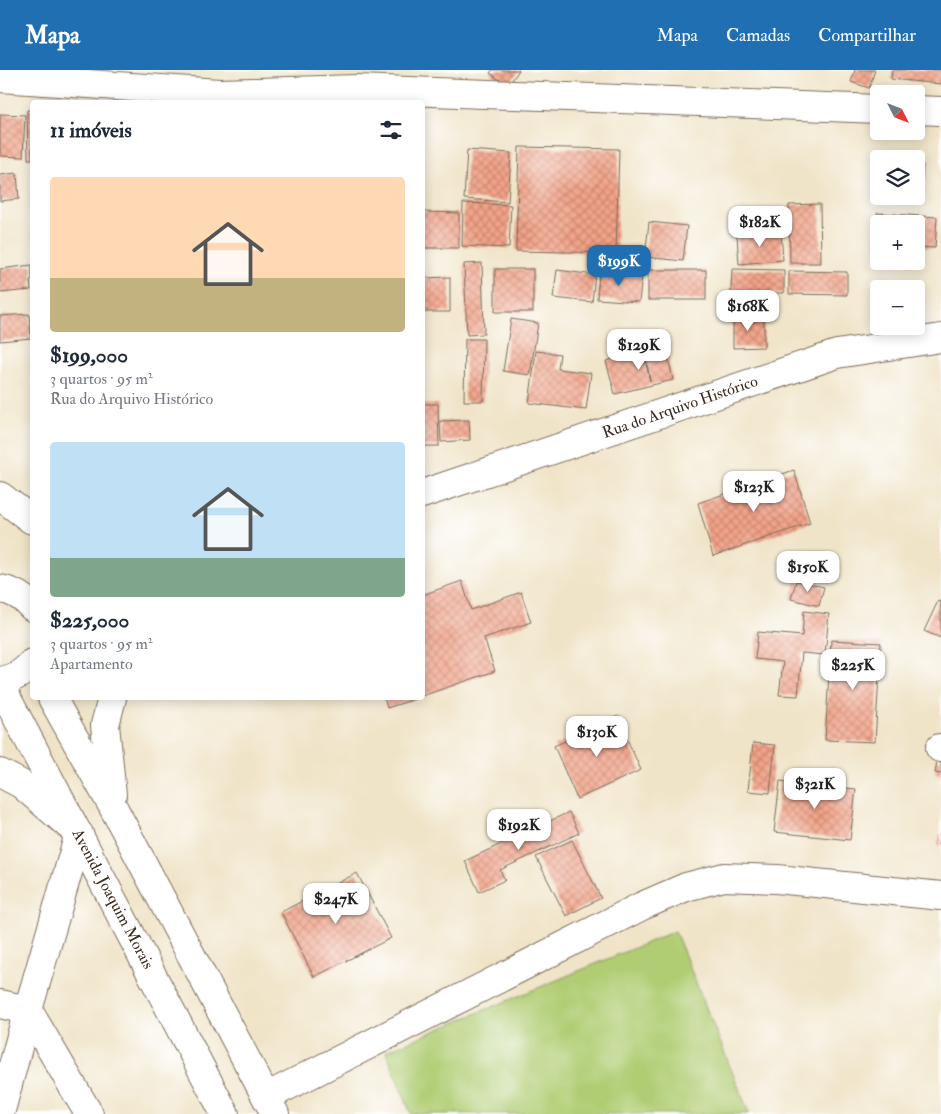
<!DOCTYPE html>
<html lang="pt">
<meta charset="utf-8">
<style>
body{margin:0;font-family:"IM FELL Double Pica",serif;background:#f6f6f7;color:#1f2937;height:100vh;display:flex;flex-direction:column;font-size:19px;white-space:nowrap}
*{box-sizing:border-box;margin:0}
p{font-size:16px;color:#747a83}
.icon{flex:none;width:28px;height:28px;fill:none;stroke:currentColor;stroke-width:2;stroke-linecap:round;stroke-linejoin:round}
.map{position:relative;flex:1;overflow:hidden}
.sheet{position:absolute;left:30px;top:30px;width:395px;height:600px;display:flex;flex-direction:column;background:#fff;border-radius:5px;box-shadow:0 2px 12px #0003}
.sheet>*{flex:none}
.needle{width:32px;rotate:132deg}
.controls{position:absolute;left:870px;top:15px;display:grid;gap:10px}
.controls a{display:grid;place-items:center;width:55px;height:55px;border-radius:5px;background:#fff;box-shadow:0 2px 12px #0003;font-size:25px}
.price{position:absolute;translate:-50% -42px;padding:0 11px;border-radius:10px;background:#fff;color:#222;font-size:16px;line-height:32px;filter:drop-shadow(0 1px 2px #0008)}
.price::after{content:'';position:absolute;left:50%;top:30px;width:15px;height:11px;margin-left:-8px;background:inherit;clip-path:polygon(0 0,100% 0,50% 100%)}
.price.current{background:#1f6fb2;color:#fff}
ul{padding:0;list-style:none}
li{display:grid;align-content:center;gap:10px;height:265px;padding:0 20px}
li span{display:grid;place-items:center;height:155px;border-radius:5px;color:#555}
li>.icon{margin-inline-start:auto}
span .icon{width:90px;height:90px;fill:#fffc;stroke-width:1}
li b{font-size:21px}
h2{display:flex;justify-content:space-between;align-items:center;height:60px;padding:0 20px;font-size:21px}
header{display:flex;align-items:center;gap:30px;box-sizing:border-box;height:70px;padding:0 25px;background:#1f6fb2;color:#fff}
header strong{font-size:24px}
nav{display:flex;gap:28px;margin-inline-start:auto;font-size:18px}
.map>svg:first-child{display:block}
</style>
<header>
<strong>Mapa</strong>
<nav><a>Mapa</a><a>Camadas</a><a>Compartilhar</a></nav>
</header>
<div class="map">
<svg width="941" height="1044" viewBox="0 0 941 1044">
<defs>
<pattern id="building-cross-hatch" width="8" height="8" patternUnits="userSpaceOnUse" patternTransform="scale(1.25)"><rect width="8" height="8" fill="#f3a388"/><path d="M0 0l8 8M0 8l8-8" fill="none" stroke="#c6856f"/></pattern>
</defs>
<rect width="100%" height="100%" fill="#fff"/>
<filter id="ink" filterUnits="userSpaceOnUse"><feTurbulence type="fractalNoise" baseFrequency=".02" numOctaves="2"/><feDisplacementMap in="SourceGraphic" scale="10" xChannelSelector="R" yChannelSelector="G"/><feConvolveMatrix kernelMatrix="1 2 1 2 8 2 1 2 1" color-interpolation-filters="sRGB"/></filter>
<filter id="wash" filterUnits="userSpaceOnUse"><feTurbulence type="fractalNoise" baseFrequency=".0096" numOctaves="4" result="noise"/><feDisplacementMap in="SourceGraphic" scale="20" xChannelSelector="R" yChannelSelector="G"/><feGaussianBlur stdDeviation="1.12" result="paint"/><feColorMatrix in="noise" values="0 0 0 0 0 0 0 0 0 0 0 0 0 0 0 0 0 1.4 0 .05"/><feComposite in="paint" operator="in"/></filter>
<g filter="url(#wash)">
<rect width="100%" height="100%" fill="#f0e4c8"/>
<!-- park -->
<path fill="#b0cd73" stroke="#767c48" d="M 675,861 L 749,1043 L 746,1044 L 411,1044 L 386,981 Z"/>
<g id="blocks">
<!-- building -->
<g fill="url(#building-cross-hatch)">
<path d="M 492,0 L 519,0 L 508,16 L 490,3 Z"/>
<path d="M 855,0 L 875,0 L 869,18 L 851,12 Z"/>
<path d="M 892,0 L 941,0 L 941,14 L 891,9 Z"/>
<path d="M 27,40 L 32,40 L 32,89 L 28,89 Z"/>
<path d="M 0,44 L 25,45 L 23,87 L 0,86 Z"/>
<path d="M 519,77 L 619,79 L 616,183 L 516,181 Z"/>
<path d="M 467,80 L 511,83 L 508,132 L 464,129 Z"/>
<path d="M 916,94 L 923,95 L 921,129 L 902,128 L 902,126 L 916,126 Z"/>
<path d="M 17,103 L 19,129 L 0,131 L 0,105 Z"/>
<path d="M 463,133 L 511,135 L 509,178 L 462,176 Z"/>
<path d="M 820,134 L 821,193 L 790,193 L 789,135 Z"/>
<path d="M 422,142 L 459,143 L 459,178 L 422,178 Z"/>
<path d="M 877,143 L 937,147 L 935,178 L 916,177 L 916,154 L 879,154 L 879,175 L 875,174 Z"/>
<path d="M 649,152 L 687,156 L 683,191 L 645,187 Z"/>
<path d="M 781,161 L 783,190 L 739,194 L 737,165 Z"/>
<path d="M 482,193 L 484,264 L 467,265 L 464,194 Z"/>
<path d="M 32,195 L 32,210 L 30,210 L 31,220 L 0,223 L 0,199 Z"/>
<rect x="495" y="199" width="38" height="43"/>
<path d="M 732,199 L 784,200 L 784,223 L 762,223 L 761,245 L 730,244 Z"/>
<path d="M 557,200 L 595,205 L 592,232 L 553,228 Z"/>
<rect x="648" y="200" width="58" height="30"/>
<path d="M 789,201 L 847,202 L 847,225 L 789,224 Z"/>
<path d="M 599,203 L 642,206 L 639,232 L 597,229 Z"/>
<path d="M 450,207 L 450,242 L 422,242 L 422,208 Z"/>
<path d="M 29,244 L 31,268 L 0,271 L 0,246 Z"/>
<path d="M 733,246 L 764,246 L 764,277 L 733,278 Z"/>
<path d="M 511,249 L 538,253 L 530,305 L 503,301 Z"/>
<path d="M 465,269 L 484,269 L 483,331 L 464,331 Z"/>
<path d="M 536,281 L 560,284 L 558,299 L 591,303 L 586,340 L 529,333 Z"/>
<path d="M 643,281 L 650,311 L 646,287 L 667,282 L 673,310 L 615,324 L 606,291 Z"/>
<path d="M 422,334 L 438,334 L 439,376 L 422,376 Z"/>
<path d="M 469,350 L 470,370 L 441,372 L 440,351 Z"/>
<path d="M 794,400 L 810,453 L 713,486 L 698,433 Z"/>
<path d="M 462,511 L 471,540 L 521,522 L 531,552 L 484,568 L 495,601 L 422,626 L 422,525 Z"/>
<path d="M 796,511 L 824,517 L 819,536 L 791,529 Z"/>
<path d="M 938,531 L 941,532 L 941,568 L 924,561 Z"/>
<path d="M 804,541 L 829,544 L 825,585 L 802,583 L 798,626 L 779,625 L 783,592 L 755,589 L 758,562 L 802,566 Z"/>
<path d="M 831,570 L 881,573 L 875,672 L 825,670 Z"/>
<path d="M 384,628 L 418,628 L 387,638 Z"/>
<path d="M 617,647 L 641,700 L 577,729 L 554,676 Z"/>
<path d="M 753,673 L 775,675 L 770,723 L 748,721 Z"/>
<path d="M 937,690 L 941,691 L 941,704 L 935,703 Z"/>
<path d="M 780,711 L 856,719 L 850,770 L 774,762 Z"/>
<path d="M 569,742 L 579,763 L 500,800 L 505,810 L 479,822 L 465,791 Z"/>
<path d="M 940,764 L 941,764 L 941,776 L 938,775 Z"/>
<path d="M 572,770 L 601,828 L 566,846 L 536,787 Z"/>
<path d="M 357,803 L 391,868 L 314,907 L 281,842 Z"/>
</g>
</g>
</g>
<g filter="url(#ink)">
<use href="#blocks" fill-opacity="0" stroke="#7a6b5a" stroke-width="1"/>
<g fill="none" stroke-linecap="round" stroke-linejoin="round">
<defs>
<g id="minor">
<path d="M 0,8 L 219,23 L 356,19 L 879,39"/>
<path d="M 916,40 L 941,41"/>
<path d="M 422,424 L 837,284 L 941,268"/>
<path d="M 0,426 L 32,450"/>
<path d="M 0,519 C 14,521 23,527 32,537"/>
<path d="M 0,611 C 15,608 22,604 32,593"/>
<path d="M 0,615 L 225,1044"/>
<path d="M 52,628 L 113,737 L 275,1044"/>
<path d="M 940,678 L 941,678"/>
<path d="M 0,703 L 21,714 L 79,764 L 28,940 L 0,1044"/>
<path d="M 112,725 L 105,655 L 112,628"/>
<path d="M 0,934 L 28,940 L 89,1044"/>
<path d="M 266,1027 L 642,836 L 686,817 L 724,807 L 777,809 L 941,826"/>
</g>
</defs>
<!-- minor casing -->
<use href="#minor" stroke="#7a6b5a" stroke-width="30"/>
<!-- minor -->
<use href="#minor" stroke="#fff" stroke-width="28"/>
</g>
</g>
<g text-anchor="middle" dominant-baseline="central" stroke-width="4.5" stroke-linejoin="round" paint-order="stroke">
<!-- street labels -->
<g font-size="16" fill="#3b2a1e" stroke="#fff">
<text transform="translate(680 337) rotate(-19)">Rua do Arquivo Histórico</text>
<text transform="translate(113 829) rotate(62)">Avenida Joaquim Morais</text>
</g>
</g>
</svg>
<div class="controls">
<a><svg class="needle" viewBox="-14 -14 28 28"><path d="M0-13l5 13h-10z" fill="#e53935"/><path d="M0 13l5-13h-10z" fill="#747a83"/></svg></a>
<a><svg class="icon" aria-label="layers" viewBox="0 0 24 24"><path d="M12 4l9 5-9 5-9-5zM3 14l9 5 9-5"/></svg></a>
<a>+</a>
<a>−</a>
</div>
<b class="price" style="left:760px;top:178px">$182K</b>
<b class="price current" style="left:619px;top:217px">$199K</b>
<b class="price" style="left:748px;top:262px">$168K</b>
<b class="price" style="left:639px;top:301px">$129K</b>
<b class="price" style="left:754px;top:443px">$123K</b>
<b class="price" style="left:808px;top:523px">$150K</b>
<b class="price" style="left:853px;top:621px">$225K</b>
<b class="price" style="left:597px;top:688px">$130K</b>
<b class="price" style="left:815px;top:740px">$321K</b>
<b class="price" style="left:519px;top:781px">$192K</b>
<b class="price" style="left:336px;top:855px">$247K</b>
<section class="sheet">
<h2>11 imóveis<svg class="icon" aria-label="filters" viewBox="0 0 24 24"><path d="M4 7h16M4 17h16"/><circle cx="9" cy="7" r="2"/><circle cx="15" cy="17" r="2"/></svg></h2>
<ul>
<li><span style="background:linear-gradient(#ffd9b3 65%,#c2b280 0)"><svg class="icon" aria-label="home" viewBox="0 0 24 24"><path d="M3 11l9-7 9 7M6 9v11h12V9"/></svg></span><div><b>$199,000</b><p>3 quartos · 95 m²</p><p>Rua do Arquivo Histórico</p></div></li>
<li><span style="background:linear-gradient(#bfe0f5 75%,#7fa58c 0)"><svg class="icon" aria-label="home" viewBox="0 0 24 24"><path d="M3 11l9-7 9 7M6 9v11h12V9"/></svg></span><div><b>$225,000</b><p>3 quartos · 95 m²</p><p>Apartamento</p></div></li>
</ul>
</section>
</div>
